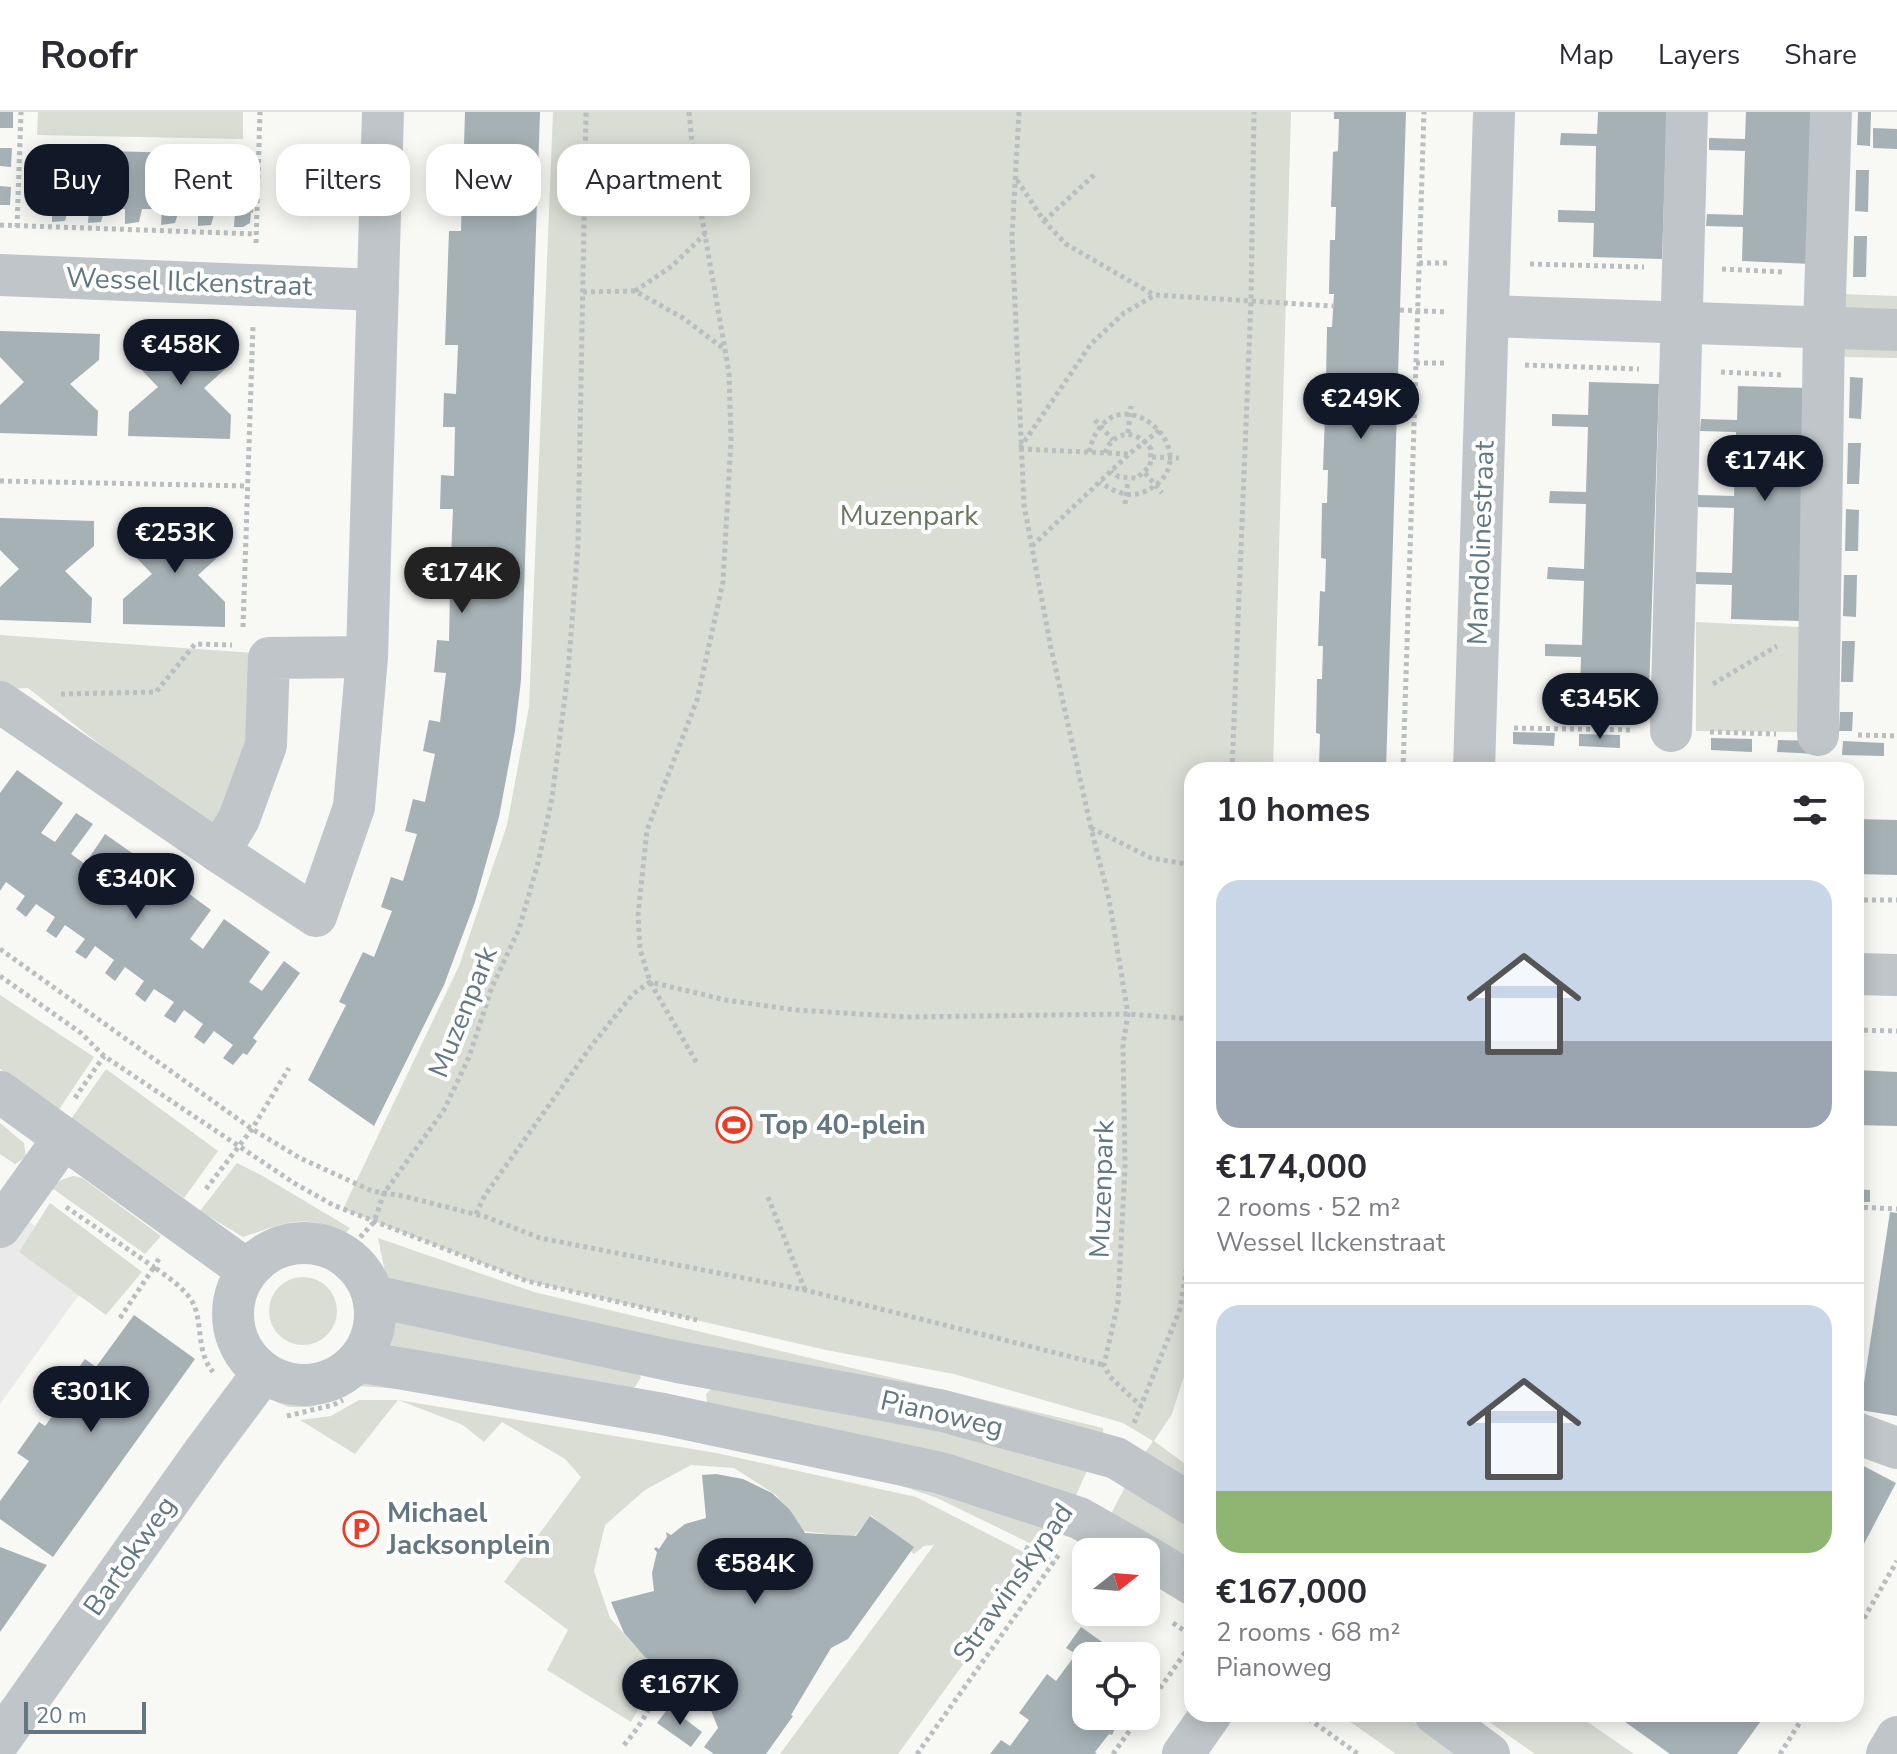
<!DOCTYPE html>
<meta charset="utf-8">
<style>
body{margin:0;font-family:"Nunito Sans",sans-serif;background:#f7f7f7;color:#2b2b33;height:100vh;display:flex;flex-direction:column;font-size:30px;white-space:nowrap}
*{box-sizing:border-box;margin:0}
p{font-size:26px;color:#7c7c81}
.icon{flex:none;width:44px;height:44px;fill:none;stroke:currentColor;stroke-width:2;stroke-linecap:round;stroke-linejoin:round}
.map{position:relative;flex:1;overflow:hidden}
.panel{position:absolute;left:1184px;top:650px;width:680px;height:960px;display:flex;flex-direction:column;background:#fff;border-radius:24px;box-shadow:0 4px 20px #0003}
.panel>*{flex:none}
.guide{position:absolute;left:24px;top:32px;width:760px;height:72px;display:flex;gap:16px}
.needle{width:52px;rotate:73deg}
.buttons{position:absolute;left:1072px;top:1426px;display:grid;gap:16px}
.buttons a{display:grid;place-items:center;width:88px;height:88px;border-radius:16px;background:#fff;box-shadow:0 4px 20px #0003;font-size:40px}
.scale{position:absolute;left:24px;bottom:20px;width:122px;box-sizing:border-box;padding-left:8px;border:4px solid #627781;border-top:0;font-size:22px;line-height:28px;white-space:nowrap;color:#627781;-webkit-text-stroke:6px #fff;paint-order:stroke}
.price{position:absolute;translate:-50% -68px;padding:0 18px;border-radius:28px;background:#111827;color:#fff;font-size:26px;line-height:52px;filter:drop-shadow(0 2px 4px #0008)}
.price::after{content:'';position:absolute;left:50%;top:48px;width:24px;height:18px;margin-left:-12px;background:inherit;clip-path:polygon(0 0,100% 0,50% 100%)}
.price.current{background:#222;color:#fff}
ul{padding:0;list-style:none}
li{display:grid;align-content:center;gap:16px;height:424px;padding:0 32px}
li+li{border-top:2px solid #e1e1e2}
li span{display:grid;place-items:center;height:248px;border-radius:24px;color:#555}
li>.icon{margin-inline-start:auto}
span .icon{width:144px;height:144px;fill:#fffc;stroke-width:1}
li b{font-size:34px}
h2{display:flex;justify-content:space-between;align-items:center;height:96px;padding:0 32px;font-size:34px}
.pill{padding:0 28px;border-radius:24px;background:#fff;box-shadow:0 4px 20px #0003;font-size:28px;line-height:72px}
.pill.current{background:#111827;color:#fff}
header{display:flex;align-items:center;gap:48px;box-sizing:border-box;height:112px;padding:0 40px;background:#fff;border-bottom:2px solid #e1e1e2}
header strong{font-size:38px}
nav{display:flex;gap:44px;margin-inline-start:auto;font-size:28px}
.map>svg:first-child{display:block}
</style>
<header>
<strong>Roofr</strong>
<nav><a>Map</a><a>Layers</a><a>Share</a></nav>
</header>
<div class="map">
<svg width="1897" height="1642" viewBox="0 0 1897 1642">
<rect width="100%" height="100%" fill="#f8f8f5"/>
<!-- built -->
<path fill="#e9eae9" d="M 0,1088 L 96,1159 L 0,1292 Z"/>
<!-- green -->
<g fill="#d9ddd4">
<path d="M 38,0 L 243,0 L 243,27 L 37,23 Z"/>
<path d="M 553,0 L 1291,0 L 1273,658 L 1192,658 L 1192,1239 L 1172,1302 L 1154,1329 L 1192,1357 L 1192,1378 L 1142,1345 L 1153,1329 L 1123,1311 L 954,1262 L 826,1238 L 527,1169 L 343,1097 L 459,854 L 507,713 L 529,595 Z"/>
<path d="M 1842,182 L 1897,184 L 1897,246 L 1839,245 Z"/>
<path d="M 1696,510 L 1801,515 L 1801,620 L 1696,619 Z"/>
<path d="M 0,523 L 254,541 L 253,629 L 222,717 L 201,712 L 28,576 L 0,577 Z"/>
<path d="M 0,883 L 94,945 L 58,999 L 0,957 Z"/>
<path d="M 106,957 L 218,1039 L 184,1086 L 71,1007 Z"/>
<path d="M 0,1011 L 24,1031 L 26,1045 L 15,1052 L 0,1042 Z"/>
<path d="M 237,1051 L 261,1063 L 350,1116 L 345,1122 C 304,1099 283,1112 243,1125 L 200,1099 Z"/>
<path d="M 73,1064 L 82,1066 L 161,1124 L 145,1142 L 52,1076 L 61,1068 Z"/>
<path d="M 50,1091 L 142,1160 L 106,1203 L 19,1140 Z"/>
<path d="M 378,1126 L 534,1180 L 1103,1316 L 1104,1331 L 388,1175 Z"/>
<circle cx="303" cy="1199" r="34"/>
<path d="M 397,1202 L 632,1253 L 641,1265 L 635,1275 L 625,1282 L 391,1233 Z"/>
<path d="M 357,1267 L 395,1267 L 639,1312 L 831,1351 L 945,1377 L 1056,1412 L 1044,1438 L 937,1386 L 896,1372 L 586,1306 L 444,1280 L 358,1274 L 339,1287 L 310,1295 L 289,1295 L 276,1290 C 288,1281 300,1287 314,1286 C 330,1284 344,1275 357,1267 Z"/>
<path d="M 720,1269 L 1089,1354 L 1074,1388 L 708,1296 L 706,1282 Z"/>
<path d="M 359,1288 L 398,1288 L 716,1341 L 916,1385 L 1039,1448 L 898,1642 L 780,1642 L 934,1433 L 924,1434 L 914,1442 L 871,1403 L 854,1425 L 802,1419 L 776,1383 L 734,1356 L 691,1353 L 645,1378 L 605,1413 L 594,1459 L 610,1506 L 635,1534 L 659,1550 L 648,1580 L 631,1610 L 547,1558 L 568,1518 L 504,1470 L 581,1365 L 565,1347 L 502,1310 L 484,1330 L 463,1313 L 398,1288 L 355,1342 L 300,1308 L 331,1304 Z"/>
<path d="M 1126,1373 L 1192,1407 L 1192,1453 L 1111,1402 Z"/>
<path d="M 1339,1602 L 1403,1602 L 1460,1642 L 1396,1642 Z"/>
<path d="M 1478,1602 L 1576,1602 L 1634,1642 L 1535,1642 Z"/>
</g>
<!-- building -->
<g fill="#a5b1b5">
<rect x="0" y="0" width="13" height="16"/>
<path d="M 465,0 L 540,0 L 521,568 L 515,619 L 499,705 L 475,790 L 444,873 L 374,1014 L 308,968 L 346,893 L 339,890 L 363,840 L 374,845 L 392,799 L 381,795 L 391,765 L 403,769 L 417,722 L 405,719 L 413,687 L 425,690 L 435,642 L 423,639 L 429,608 L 440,610 L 446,561 L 434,560 L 437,528 L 449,529 L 450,480 L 438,480 L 439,445 L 451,446 L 453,397 L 440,397 L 441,363 L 454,364 L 455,315 L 443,315 L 444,281 L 456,282 L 458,233 L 445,233 L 449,119 L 461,119 L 462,70 L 450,70 L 451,33 L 464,34 Z"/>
<path d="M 1334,0 L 1406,0 L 1386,658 L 1314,658 L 1314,655 L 1319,654 L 1320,622 L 1316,621 L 1317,567 L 1322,567 L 1323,534 L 1318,534 L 1320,479 L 1325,480 L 1326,447 L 1321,446 L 1322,391 L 1327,391 L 1328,358 L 1323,358 L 1325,303 L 1330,303 L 1331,270 L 1326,270 L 1327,215 L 1332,215 L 1334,182 L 1329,182 L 1330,128 L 1335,128 L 1336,95 L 1331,95 L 1333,40 L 1338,39 L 1339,7 L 1334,7 Z"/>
<path d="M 1598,0 L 1667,0 L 1662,147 L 1593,145 L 1594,111 L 1558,110 L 1558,98 L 1595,99 L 1596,34 L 1560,33 L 1561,21 L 1597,22 Z"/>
<path d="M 1746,0 L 1815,0 L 1811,152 L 1742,149 L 1743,115 L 1706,114 L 1707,102 L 1743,103 L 1745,39 L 1709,38 L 1709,26 L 1745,27 Z"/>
<path d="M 1858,0 L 1871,0 L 1870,34 L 1857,33 Z"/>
<path d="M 1873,16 L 1897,17 L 1897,37 L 1873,36 Z"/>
<path d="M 0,36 L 12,36 L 11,55 L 0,54 Z"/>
<path d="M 33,37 L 254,43 L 253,101 L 251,100 L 250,111 L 243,115 L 234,115 L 235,100 L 215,99 L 211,113 L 198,114 L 198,99 L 179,98 L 175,111 L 161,113 L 162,97 L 142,97 L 139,110 L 125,112 L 125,97 L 105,96 L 101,110 L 88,111 L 89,96 L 69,95 L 65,109 L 52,110 L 52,94 L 32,94 Z"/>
<path d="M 1856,58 L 1869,58 L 1868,100 L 1855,99 Z"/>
<path d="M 0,74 L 11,75 L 10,93 L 0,93 Z"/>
<path d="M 1854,124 L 1867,124 L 1866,165 L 1853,165 Z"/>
<path d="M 0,219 L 100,222 L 99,248 L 70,272 L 98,299 L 97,324 L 0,321 L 0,293 L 24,270 L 0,245 Z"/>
<path d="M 131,223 L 233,226 L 233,250 L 204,276 L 231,303 L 230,327 L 128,324 L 129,300 L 158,275 L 131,247 Z"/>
<path d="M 1850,265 L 1863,266 L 1861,307 L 1849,306 Z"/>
<path d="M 1589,270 L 1659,272 L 1649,581 L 1580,579 L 1581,545 L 1545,544 L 1545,532 L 1582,533 L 1584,469 L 1547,467 L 1548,455 L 1584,457 L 1586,392 L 1549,391 L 1550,379 L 1586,380 L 1588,315 L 1552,314 L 1552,302 L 1588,303 Z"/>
<path d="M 1738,274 L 1807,276 L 1800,509 L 1731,507 L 1732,473 L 1696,472 L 1696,460 L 1732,461 L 1734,396 L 1698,395 L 1698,383 L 1734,384 L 1736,320 L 1700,319 L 1701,307 L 1737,308 Z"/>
<path d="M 1848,331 L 1861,331 L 1859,372 L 1847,372 Z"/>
<path d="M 1846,397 L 1859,398 L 1858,439 L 1845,439 Z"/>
<path d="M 0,406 L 94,409 L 94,434 L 65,459 L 92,486 L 91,511 L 0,508 L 0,475 L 19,457 L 0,438 Z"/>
<path d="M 126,410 L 227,413 L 227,437 L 198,463 L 225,490 L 225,515 L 123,512 L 123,487 L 152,462 L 125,434 Z"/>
<path d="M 1844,463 L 1857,463 L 1856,505 L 1843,504 Z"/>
<path d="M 1842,529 L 1855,529 L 1853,570 L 1841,570 Z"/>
<path d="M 1840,600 L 1853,600 L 1852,619 L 1839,619 Z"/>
<path d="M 1513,620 L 1555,621 L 1554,634 L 1513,632 Z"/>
<path d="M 1579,622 L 1620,623 L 1620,636 L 1579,634 Z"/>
<path d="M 1711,626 L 1752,627 L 1752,640 L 1711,638 Z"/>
<path d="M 1778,628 L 1818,629 L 1818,642 L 1777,640 Z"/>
<path d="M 1843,629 L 1884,631 L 1884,644 L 1842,643 Z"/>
<path d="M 17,658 L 63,691 L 41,721 L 55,730 L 76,701 L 93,712 L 71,742 L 85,752 L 105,722 L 152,755 L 130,785 L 144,794 L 165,764 L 211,798 L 190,827 L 203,837 L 224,807 L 270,840 L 249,870 L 262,879 L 284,849 L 300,861 L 253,926 L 257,929 L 247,943 L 243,941 L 233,953 L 223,946 L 233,933 L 214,919 L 204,932 L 194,925 L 203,912 L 184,898 L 175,911 L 164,904 L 174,890 L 154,877 L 145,890 L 135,882 L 144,869 L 125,855 L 115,869 L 105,861 L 114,848 L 95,834 L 86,847 L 75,840 L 85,827 L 65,813 L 56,826 L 46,819 L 55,805 L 36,792 L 26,805 L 16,797 L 25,784 L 6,770 L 0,779 L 0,681 Z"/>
<path d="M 1856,707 L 1897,708 L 1897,763 L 1856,762 Z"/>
<path d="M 1856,958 L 1897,960 L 1897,1014 L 1856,1013 Z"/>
<path d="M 1856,1077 L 1870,1078 L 1870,1090 L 1856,1090 Z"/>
<path d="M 1890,1100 L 1897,1101 L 1897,1304 L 1860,1298 Z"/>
<path d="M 134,1203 L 195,1247 L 53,1445 L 0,1407 L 0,1389 L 29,1349 L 17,1341 L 39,1310 L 45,1314 L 69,1281 L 63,1277 L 85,1247 L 96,1255 Z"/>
<path d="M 1856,1350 L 1896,1371 L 1856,1447 Z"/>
<path d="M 716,1362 L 743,1367 L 772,1381 L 790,1398 L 805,1421 L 856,1424 L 870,1404 L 914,1435 L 848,1527 L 831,1536 L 791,1603 L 793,1604 L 766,1642 L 714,1642 L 704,1635 L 718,1616 L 699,1568 L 669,1560 L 645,1545 L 624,1521 L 611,1490 L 654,1479 L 652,1461 L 657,1440 L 654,1437 L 656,1435 L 659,1437 L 667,1425 L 666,1420 L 671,1423 L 685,1412 L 706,1406 L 702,1363 Z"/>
<path d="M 0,1435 L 47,1453 L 0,1520 Z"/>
<path d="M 1081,1515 L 1122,1544 L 1086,1544 L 1086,1604 L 1121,1604 L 1112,1623 L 1109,1622 L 1095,1640 L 1097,1642 L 990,1642 L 1001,1628 L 1010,1634 L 1029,1608 L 1019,1601 L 1047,1562 L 1056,1569 L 1076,1542 L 1066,1536 Z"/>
<path d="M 669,1595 L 702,1620 L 691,1635 L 657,1611 Z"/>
<path d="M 1614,1602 L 1766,1602 L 1737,1642 L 1670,1642 Z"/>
</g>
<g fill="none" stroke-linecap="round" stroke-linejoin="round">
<!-- path -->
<g stroke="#b9bec0" stroke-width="5" stroke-dasharray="4 4" stroke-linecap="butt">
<path d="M 689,0 L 696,71 L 729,261 L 731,328 L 723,470 L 697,588 L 647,718 L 638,803 L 640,837 L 650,870 L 698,953"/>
<path d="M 1019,0 L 1012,124 L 1024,393 L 1051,536 L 1091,716 L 1109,787 L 1128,902 L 1123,932 L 1125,1055 L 1118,1191 L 1104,1253 L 1110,1265 L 1141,1294"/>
<path d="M 1017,68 L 1044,109 L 1066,132 L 1154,183"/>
<path d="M 1044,109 L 1094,63"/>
<path d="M 0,113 L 256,122"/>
<path d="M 17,115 L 21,0"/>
<path d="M 256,131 L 260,0"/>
<path d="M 1419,151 L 1448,151"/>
<path d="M 1530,152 L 1644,155"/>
<path d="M 1722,157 L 1784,160"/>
<path d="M 635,179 L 672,154 L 705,122"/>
<path d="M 583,180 L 635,179 L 683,206 L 724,237"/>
<path d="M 1400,198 L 1448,200"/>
<path d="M 1416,251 L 1447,251"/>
<path d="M 1525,253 L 1639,257"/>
<path d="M 1721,260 L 1783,263"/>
<path d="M 1095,308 L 1113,328"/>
<path d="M 1128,321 L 1131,294"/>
<path d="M 1020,336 L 1091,232 L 1124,201 L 1155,183 L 1333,194"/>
<path d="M 1020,337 L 1129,342"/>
<path d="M 1089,340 C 1111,250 1217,344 1146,379 C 1129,387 1114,380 1100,370"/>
<path d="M 1105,341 C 1114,317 1137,317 1151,337 L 1150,354 L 1137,366 L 1119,365 L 1111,359"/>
<path d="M 1152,345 L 1179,346"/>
<path d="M 1145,361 L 1162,381"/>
<path d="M 0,369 L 248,374"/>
<path d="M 1125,392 L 1128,368"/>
<path d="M 1032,434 L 1129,342 L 1161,317"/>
<path d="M 243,515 L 253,213"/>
<path d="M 1713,572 L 1777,534"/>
<path d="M 61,582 L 156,580 L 195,532 L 232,533"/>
<path d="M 1514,616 L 1632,618"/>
<path d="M 1710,620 L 1776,622"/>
<path d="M 1858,623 L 1897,624"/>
<path d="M 1232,658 L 1251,189 L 1254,0"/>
<path d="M 1403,658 L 1424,0"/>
<path d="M 1091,716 L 1151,746 L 1192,753"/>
<path d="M 1856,788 L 1897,788"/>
<path d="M 0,837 L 252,1017 L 300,1046 L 372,1079 L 403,1084 L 486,1105 L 540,1126 L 805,1178 L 1104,1253"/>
<path d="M 0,864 L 81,921 L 104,944 L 294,1071 L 333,1093 L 527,1169 L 697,1208"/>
<path d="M 1856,918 L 1897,919"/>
<path d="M 75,986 L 104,944"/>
<path d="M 206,1077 L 252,1017 L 289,956"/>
<path d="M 768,1085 L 805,1178"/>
<path d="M 66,1095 L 154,1155 L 160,1145"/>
<path d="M 1856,1095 L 1897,1097"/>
<path d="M 476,1102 L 485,1083 L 592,933 L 633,882 L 650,870 L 726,888 L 795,898 L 906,905 L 1128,902 L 1192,907"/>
<path d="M 344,1143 L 374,1110 L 384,1081 L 444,998 L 469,945 L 492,875 L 519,817 L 538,751 L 552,686 L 568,561 L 578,433 L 586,0"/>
<path d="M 120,1206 L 154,1155 C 166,1164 185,1176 193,1191 C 203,1211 196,1240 213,1260"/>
<path d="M 287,1304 L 333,1293 L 343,1288"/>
<path d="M 1134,1311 L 1180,1197 L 1192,1122"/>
<path d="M 1025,1435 L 1054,1451"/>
<path d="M 1173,1511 L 1192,1524"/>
<path d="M 1856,1520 L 1897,1449"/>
<path d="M 1146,1596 L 1192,1531"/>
<path d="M 1302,1602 L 1358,1642"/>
<path d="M 624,1633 C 642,1612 655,1590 661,1562"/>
<path d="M 917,1642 L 1060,1441"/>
<path d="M 1113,1642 L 1140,1604"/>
<path d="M 1780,1642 L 1805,1602"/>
</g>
<!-- minor -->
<g stroke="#bfc5c8" stroke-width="42">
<path d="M 0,163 L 378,178"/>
<path d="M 1489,204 L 1897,218"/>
<path d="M 367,545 L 269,546 L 266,633 L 239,707 L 219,740 L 316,804 L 354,695 L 367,545 L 383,0"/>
<path d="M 0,590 L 219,740"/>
<path d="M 1671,619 L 1687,0"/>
<path d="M 1818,623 L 1824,216 L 1831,0"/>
<path d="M 1474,658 L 1494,0"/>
<path d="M 1856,862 L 1897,863"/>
<path d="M 0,980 L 247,1158"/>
<path d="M 0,1115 L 64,1026"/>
<circle cx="304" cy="1202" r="71"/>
<path d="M 373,1184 L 678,1250 L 943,1299 L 1116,1346 L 1192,1393"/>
<path d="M 358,1249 L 663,1302 L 941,1361 L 1079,1406 L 1139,1440"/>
<path d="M 1856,1321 L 1897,1336"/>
<path d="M 1146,1444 L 1192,1472"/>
<path d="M 1435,1602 L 1489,1642"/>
<path d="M 0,1628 L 204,1340 L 263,1261"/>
<path d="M 1183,1642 L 1211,1602"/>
<path d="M 1887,1642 L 1897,1625"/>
</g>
</g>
<!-- icons -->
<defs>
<symbol id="stadium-ring" viewBox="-11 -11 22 22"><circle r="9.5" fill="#fff" stroke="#e93d25" stroke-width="1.5"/><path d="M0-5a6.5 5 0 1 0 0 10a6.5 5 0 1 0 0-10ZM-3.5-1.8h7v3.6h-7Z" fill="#e93d25"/></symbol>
<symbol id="parking-ring" viewBox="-11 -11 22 22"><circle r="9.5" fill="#fff" stroke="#e93d25" stroke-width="1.5"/><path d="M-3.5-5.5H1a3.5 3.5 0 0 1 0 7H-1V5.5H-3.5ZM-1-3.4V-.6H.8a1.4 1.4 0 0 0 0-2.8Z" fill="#e93d25"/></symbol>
</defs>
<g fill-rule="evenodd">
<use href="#stadium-ring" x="714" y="993" width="40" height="40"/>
<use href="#parking-ring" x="341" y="1397" width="40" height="40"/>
</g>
<g text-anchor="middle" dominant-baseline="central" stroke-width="8" stroke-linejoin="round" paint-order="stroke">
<!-- street labels -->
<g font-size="28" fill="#627781" stroke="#fff">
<text transform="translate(189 170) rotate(2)">Wessel Ilckenstraat</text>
<text transform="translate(1481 431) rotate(-88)">Mandolinestraat</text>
<text transform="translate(463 900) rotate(-68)">Muzenpark</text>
<text transform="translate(1102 1077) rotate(-88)">Muzenpark</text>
<text transform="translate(942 1302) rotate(13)">Pianoweg</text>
<text transform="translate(130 1444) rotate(-55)">Bartokweg</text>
<text transform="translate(1013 1471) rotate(-55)">Strawinskypad</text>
</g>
<!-- park labels -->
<g font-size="28" fill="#687961" stroke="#fff">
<text x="909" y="404">Muzenpark</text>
</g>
<!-- poi labels -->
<g font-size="28" font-weight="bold" fill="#627781" stroke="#fff" text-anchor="start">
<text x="760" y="1013">Top 40-plein</text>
<text x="387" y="1401">Michael<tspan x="387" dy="32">Jacksonplein</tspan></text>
</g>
</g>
</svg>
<div class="buttons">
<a><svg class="needle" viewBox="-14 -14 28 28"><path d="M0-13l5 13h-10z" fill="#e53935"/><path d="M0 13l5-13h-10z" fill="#7c7c81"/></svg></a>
<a><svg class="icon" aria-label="locate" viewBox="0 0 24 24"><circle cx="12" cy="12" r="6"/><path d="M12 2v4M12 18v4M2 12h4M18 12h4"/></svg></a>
</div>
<div class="scale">20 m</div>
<b class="price" style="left:181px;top:275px">€458K</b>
<b class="price" style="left:1361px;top:329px">€249K</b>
<b class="price" style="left:1765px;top:391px">€174K</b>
<b class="price" style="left:175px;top:463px">€253K</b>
<b class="price current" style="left:462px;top:503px">€174K</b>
<b class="price" style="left:1600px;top:629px">€345K</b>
<b class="price" style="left:136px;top:809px">€340K</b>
<b class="price" style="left:91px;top:1322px">€301K</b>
<b class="price" style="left:755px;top:1494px">€584K</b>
<b class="price" style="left:680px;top:1615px">€167K</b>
<div class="guide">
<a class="pill current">Buy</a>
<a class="pill">Rent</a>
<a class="pill">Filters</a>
<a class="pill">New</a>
<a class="pill">Apartment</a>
</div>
<section class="panel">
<h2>10 homes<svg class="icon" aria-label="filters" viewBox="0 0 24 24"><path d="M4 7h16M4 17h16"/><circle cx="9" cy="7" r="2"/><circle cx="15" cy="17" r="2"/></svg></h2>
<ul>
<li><span style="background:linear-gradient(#c9d6e8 65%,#9aa5b1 0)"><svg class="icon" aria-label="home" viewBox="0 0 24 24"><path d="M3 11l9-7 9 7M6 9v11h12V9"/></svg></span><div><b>€174,000</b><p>2 rooms · 52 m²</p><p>Wessel Ilckenstraat</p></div></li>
<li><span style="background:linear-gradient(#c9d6e8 75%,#8fb573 0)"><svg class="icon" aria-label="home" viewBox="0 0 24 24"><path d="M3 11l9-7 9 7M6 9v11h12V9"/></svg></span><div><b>€167,000</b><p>2 rooms · 68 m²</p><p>Pianoweg</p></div></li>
</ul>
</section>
</div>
